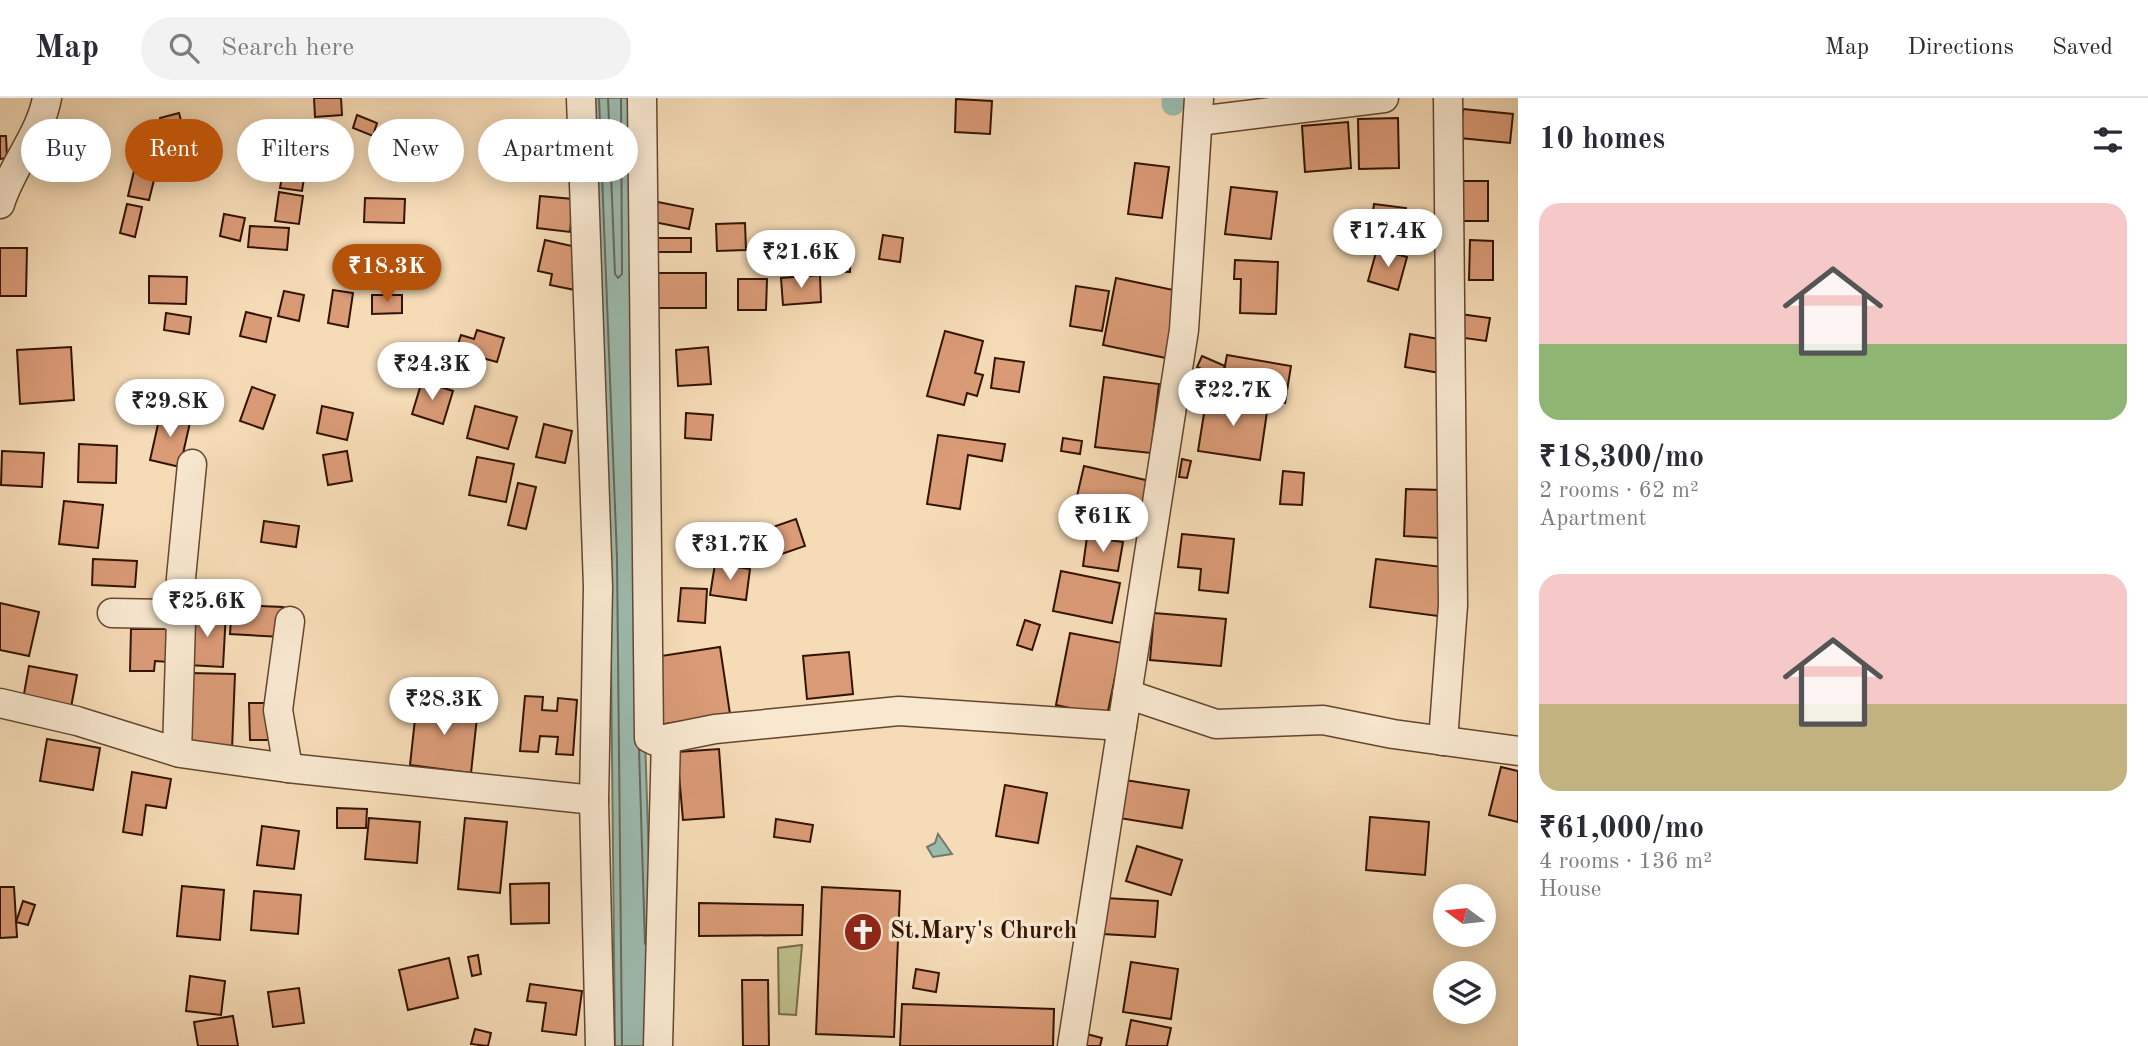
<!DOCTYPE html>
<meta charset="utf-8">
<style>
body{margin:0;font-family:"Old Standard TT",serif;background:#f2f2f3;color:#2b2b33;height:100vh;display:flex;flex-direction:column;font-size:26px;white-space:nowrap}
*{box-sizing:border-box;margin:0}
p{font-size:23px;color:#7c7c81}
.icon{flex:none;width:38px;height:38px;fill:none;stroke:currentColor;stroke-width:2;stroke-linecap:round;stroke-linejoin:round}
.map{position:relative;flex:1;overflow:hidden}
.drawer{display:flex;flex-direction:column;background:#fff;width:630px}
.drawer>*{flex:none}
.banner{position:absolute;left:21px;top:21px;width:665px;height:63px;display:flex;gap:14px}
.needle{width:46px;rotate:285deg}
.controls{position:absolute;left:1433px;top:786px;display:grid;gap:14px}
.controls a{display:grid;place-items:center;width:63px;height:63px;border-radius:50%;background:#fff;box-shadow:0 4px 18px #0003;font-size:35px}
.price{position:absolute;translate:-50% -60px;padding:0 16px;border-radius:24px;background:#fff;color:#222;font-size:23px;line-height:46px;filter:drop-shadow(0 2px 4px #0008)}
.price::after{content:'';position:absolute;left:50%;top:42px;width:21px;height:16px;margin-left:-10px;background:inherit;clip-path:polygon(0 0,100% 0,50% 100%)}
.price.on{background:#b45309;color:#fff}
ul{padding:0;list-style:none}
li{display:grid;align-content:center;gap:14px;height:371px;padding:0 21px}
li span{display:grid;place-items:center;height:217px;border-radius:21px;color:#555}
li>.icon{margin-inline-start:auto}
span .icon{width:126px;height:126px;fill:#fffc;stroke-width:1}
li b{font-size:30px}
h2{display:flex;justify-content:space-between;align-items:center;height:84px;padding:0 21px;font-size:30px}
.pill{padding:0 24px;border-radius:32px;background:#fff;box-shadow:0 4px 18px #0003;font-size:24px;line-height:63px}
.pill.on{background:#b45309;color:#fff}
header{display:flex;align-items:center;gap:42px;box-sizing:border-box;height:98px;padding:0 35px;background:#fff;border-bottom:2px solid #e1e1e2}
header strong{font-size:33px}
nav{display:flex;gap:38px;margin-inline-start:auto;font-size:24px}
.search{width:490px;height:63px;background:#f2f2f3;display:flex;align-items:center;gap:18px;box-sizing:border-box;padding:0 24px;border-radius:38px;color:#7c7c81;font-size:26px}
main{display:flex;flex:1;min-height:0}
.map>svg:first-child{display:block}
</style>
<header>
<strong>Map</strong>
<div class="search"><svg class="icon" aria-label="search" viewBox="0 0 24 24"><circle cx="10" cy="10" r="6"/><path d="M15 15l6 6"/></svg>Search here</div>
<nav><a>Map</a><a>Directions</a><a>Saved</a></nav>
</header>
<main>
<div class="map">
<svg width="1518" height="948" viewBox="0 0 1518 948">
<rect width="100%" height="100%" fill="#f5dbb6"/>
<filter id="stains"><feTurbulence type="fractalNoise" baseFrequency=".00286" numOctaves="4"/><feColorMatrix values="0 0 0 0 .2 0 0 0 0 .09 0 0 0 0 .02 0 0 0 .5 -.17"/></filter>
<radialGradient id="worn" r=".72"><stop offset=".6" stop-color="#630" stop-opacity="0"/><stop offset="1" stop-color="#630" stop-opacity=".3"/></radialGradient>
<!-- green -->
<path fill="#bec08c" stroke="#786a47" stroke-width="2" d="M 802,847 L 796,917 L 779,916 L 778,850 Z"/>
<!-- water -->
<g fill="#9cbbaf" stroke="#72786a" stroke-width="2">
<path d="M 592,0 L 637,0 L 639,450 L 652,859 L 651,948 L 615,948 L 610,460 Z"/>
<path d="M 938,736 L 952,756 L 933,759 L 927,749 L 935,745 Z"/>
</g>
<g fill="none" stroke-linecap="round" stroke-linejoin="round">
<!-- shore -->
<g stroke="#686858" stroke-width="2">
<path d="M 599,0 L 617,460 L 622,948"/>
<path d="M 608,0 L 615,176 L 618,180 L 622,176 L 621,0"/>
<path d="M 639,651 L 645,846"/>
</g>
<!-- canal -->
<path stroke="#9cbbaf" stroke-width="23" d="M 1173,6 L 1173,0"/>
</g>
<!-- building -->
<g fill="#da9b77" stroke="#331402" stroke-width="2">
<path d="M 314,0 L 341,0 L 342,17 L 315,19 Z"/>
<path d="M 956,1 L 992,3 L 990,36 L 955,34 Z"/>
<path d="M 1463,11 L 1513,16 L 1510,45 L 1460,40 Z"/>
<path d="M 179,15 L 183,30 L 163,34 L 160,20 Z"/>
<path d="M 357,17 L 377,25 L 373,38 L 353,30 Z"/>
<path d="M 1398,20 L 1399,70 L 1359,71 L 1358,21 Z"/>
<path d="M 1348,24 L 1351,70 L 1305,74 L 1302,28 Z"/>
<path d="M 271,26 L 314,30 L 311,56 L 268,52 Z"/>
<path d="M 164,34 L 190,45 L 181,68 L 155,58 Z"/>
<path d="M 0,38 L 6,38 L 7,60 L 0,61 Z"/>
<path d="M 286,57 L 307,61 L 302,93 L 280,90 Z"/>
<path d="M 1135,65 L 1169,69 L 1162,120 L 1128,116 Z"/>
<path d="M 134,73 L 155,78 L 149,102 L 128,98 Z"/>
<path d="M 1455,83 L 1488,83 L 1488,123 L 1456,123 Z"/>
<path d="M 1231,89 L 1277,94 L 1271,141 L 1225,136 Z"/>
<path d="M 279,94 L 303,98 L 299,126 L 275,123 Z"/>
<path d="M 540,98 L 573,101 L 570,134 L 537,130 Z"/>
<path d="M 365,100 L 405,101 L 404,125 L 364,124 Z"/>
<path d="M 658,104 L 693,111 L 689,131 L 654,124 Z"/>
<path d="M 127,106 L 142,109 L 135,139 L 120,135 Z"/>
<path d="M 1374,106 L 1406,110 L 1402,138 L 1370,133 Z"/>
<path d="M 224,116 L 245,120 L 240,143 L 220,138 Z"/>
<path d="M 745,125 L 746,152 L 717,153 L 716,126 Z"/>
<path d="M 250,128 L 289,130 L 287,152 L 248,149 Z"/>
<path d="M 883,137 L 903,140 L 900,164 L 879,161 Z"/>
<rect x="655" y="140" width="36" height="14"/>
<path d="M 545,142 L 585,151 L 575,192 L 550,187 L 552,176 L 538,173 Z"/>
<path d="M 1470,142 L 1493,143 L 1493,182 L 1469,182 Z"/>
<path d="M 776,143 L 818,146 L 816,173 L 774,171 Z"/>
<path d="M 826,145 L 851,146 L 850,174 L 825,173 Z"/>
<path d="M 0,150 L 27,150 L 26,198 L 0,198 Z"/>
<path d="M 1377,151 L 1407,159 L 1398,192 L 1368,183 Z"/>
<path d="M 1235,162 L 1278,164 L 1276,216 L 1240,215 L 1241,181 L 1234,181 Z"/>
<rect x="655" y="175" width="51" height="35"/>
<path d="M 820,177 L 821,204 L 783,207 L 781,180 Z"/>
<path d="M 149,178 L 187,179 L 186,206 L 149,205 Z"/>
<path d="M 1116,180 L 1178,193 L 1166,260 L 1103,247 Z"/>
<path d="M 738,181 L 767,181 L 766,212 L 738,212 Z"/>
<path d="M 1076,188 L 1109,193 L 1102,233 L 1070,228 Z"/>
<path d="M 333,192 L 353,195 L 348,229 L 328,225 Z"/>
<path d="M 284,193 L 304,197 L 299,223 L 278,218 Z"/>
<path d="M 372,197 L 402,197 L 402,215 L 372,216 Z"/>
<path d="M 246,214 L 271,220 L 266,244 L 240,238 Z"/>
<path d="M 166,215 L 191,219 L 189,236 L 164,232 Z"/>
<path d="M 1460,216 L 1490,220 L 1486,243 L 1457,239 Z"/>
<path d="M 477,232 L 504,240 L 497,264 L 471,257 L 473,250 L 458,246 L 461,237 L 474,241 Z"/>
<path d="M 945,233 L 983,243 L 975,275 L 983,277 L 977,298 L 967,295 L 964,307 L 927,298 Z"/>
<path d="M 1410,236 L 1445,242 L 1440,275 L 1405,269 Z"/>
<path d="M 71,249 L 74,302 L 20,306 L 17,252 Z"/>
<path d="M 708,249 L 711,286 L 678,288 L 676,252 Z"/>
<path d="M 1227,257 L 1291,268 L 1285,305 L 1220,294 Z"/>
<path d="M 1202,258 L 1225,268 L 1220,279 L 1197,269 Z"/>
<path d="M 995,260 L 1024,264 L 1019,294 L 991,290 Z"/>
<path d="M 1104,279 L 1159,286 L 1151,355 L 1095,349 Z"/>
<path d="M 422,283 L 453,293 L 443,326 L 412,316 Z"/>
<path d="M 252,289 L 275,297 L 263,331 L 240,323 Z"/>
<path d="M 1207,297 L 1268,307 L 1260,362 L 1198,353 Z"/>
<path d="M 322,308 L 353,315 L 347,342 L 317,335 Z"/>
<path d="M 475,308 L 517,319 L 508,351 L 467,340 Z"/>
<path d="M 161,313 L 191,320 L 180,369 L 150,362 Z"/>
<path d="M 686,315 L 713,317 L 711,342 L 685,340 Z"/>
<path d="M 544,326 L 572,333 L 565,365 L 536,359 Z"/>
<path d="M 938,337 L 1005,346 L 1002,363 L 968,357 L 960,411 L 927,406 Z"/>
<path d="M 1063,340 L 1082,343 L 1080,356 L 1061,353 Z"/>
<path d="M 79,346 L 117,348 L 116,385 L 78,384 Z"/>
<path d="M 2,353 L 44,355 L 42,389 L 1,387 Z"/>
<path d="M 347,353 L 352,383 L 328,387 L 323,357 Z"/>
<path d="M 477,359 L 514,366 L 506,404 L 469,397 Z"/>
<path d="M 1182,361 L 1191,363 L 1187,380 L 1179,379 Z"/>
<path d="M 1084,368 L 1150,383 L 1138,439 L 1071,424 Z"/>
<path d="M 1283,373 L 1304,375 L 1302,407 L 1280,406 Z"/>
<path d="M 518,385 L 536,389 L 526,431 L 508,427 Z"/>
<path d="M 1406,391 L 1442,392 L 1440,440 L 1404,438 Z"/>
<path d="M 64,403 L 103,407 L 98,450 L 59,446 Z"/>
<path d="M 796,421 L 805,448 L 773,459 L 764,432 Z"/>
<path d="M 264,423 L 299,428 L 296,449 L 261,444 Z"/>
<path d="M 1182,436 L 1234,441 L 1228,495 L 1199,492 L 1201,471 L 1178,469 Z"/>
<path d="M 1087,439 L 1123,444 L 1118,473 L 1083,468 Z"/>
<path d="M 93,461 L 137,463 L 135,489 L 92,487 Z"/>
<path d="M 1376,461 L 1451,470 L 1445,519 L 1370,509 Z"/>
<path d="M 715,466 L 750,471 L 746,502 L 710,497 Z"/>
<path d="M 1061,473 L 1120,485 L 1112,525 L 1053,513 Z"/>
<path d="M 681,490 L 707,491 L 705,525 L 678,523 Z"/>
<path d="M 0,505 L 39,514 L 29,558 L 0,552 Z"/>
<path d="M 232,507 L 283,509 L 282,539 L 230,536 Z"/>
<path d="M 191,513 L 226,514 L 223,569 L 188,567 Z"/>
<path d="M 1154,515 L 1226,521 L 1221,568 L 1150,562 Z"/>
<path d="M 1025,522 L 1040,527 L 1032,552 L 1017,547 Z"/>
<path d="M 131,531 L 170,531 L 169,564 L 155,563 L 154,573 L 130,573 Z"/>
<path d="M 1070,535 L 1122,545 L 1107,618 L 1056,607 Z"/>
<path d="M 720,549 L 730,616 L 658,627 L 648,560 Z"/>
<path d="M 849,554 L 853,596 L 807,601 L 803,558 Z"/>
<path d="M 29,568 L 77,577 L 70,615 L 22,607 Z"/>
<path d="M 189,575 L 235,576 L 232,652 L 187,651 Z"/>
<path d="M 525,598 L 543,599 L 542,612 L 557,613 L 558,600 L 577,602 L 573,657 L 556,656 L 558,639 L 540,638 L 538,654 L 520,653 Z"/>
<path d="M 417,603 L 478,610 L 471,675 L 410,667 Z"/>
<path d="M 249,605 L 275,605 L 275,642 L 250,642 Z"/>
<path d="M 47,641 L 100,650 L 93,692 L 40,683 Z"/>
<path d="M 719,651 L 724,719 L 683,722 L 677,654 Z"/>
<path d="M 1501,669 L 1518,673 L 1518,724 L 1489,717 Z"/>
<path d="M 132,674 L 171,681 L 166,710 L 146,707 L 142,737 L 123,734 Z"/>
<path d="M 1125,682 L 1189,692 L 1182,730 L 1119,720 Z"/>
<path d="M 1005,687 L 1047,695 L 1038,745 L 996,738 Z"/>
<path d="M 337,710 L 367,711 L 366,730 L 337,730 Z"/>
<path d="M 1370,719 L 1429,724 L 1425,777 L 1366,772 Z"/>
<path d="M 369,720 L 420,724 L 417,765 L 365,761 Z"/>
<path d="M 465,720 L 507,724 L 500,795 L 458,791 Z"/>
<path d="M 776,721 L 813,727 L 810,744 L 774,739 Z"/>
<path d="M 262,728 L 299,733 L 294,771 L 257,767 Z"/>
<path d="M 1137,748 L 1182,762 L 1171,797 L 1126,783 Z"/>
<path d="M 549,785 L 549,825 L 511,826 L 510,786 Z"/>
<path d="M 182,788 L 224,792 L 220,842 L 177,838 Z"/>
<path d="M 0,789 L 14,789 L 17,839 L 0,840 Z"/>
<path d="M 822,789 L 900,793 L 894,939 L 816,936 Z"/>
<path d="M 254,793 L 301,797 L 298,836 L 251,832 Z"/>
<path d="M 1105,800 L 1158,803 L 1155,839 L 1102,836 Z"/>
<path d="M 23,803 L 35,807 L 28,827 L 16,824 Z"/>
<path d="M 699,805 L 803,807 L 802,837 L 699,838 Z"/>
<path d="M 478,857 L 481,876 L 472,878 L 468,859 Z"/>
<path d="M 449,860 L 458,900 L 408,912 L 399,872 Z"/>
<path d="M 1131,864 L 1178,871 L 1171,921 L 1123,914 Z"/>
<path d="M 916,871 L 939,875 L 936,894 L 913,890 Z"/>
<path d="M 190,878 L 225,883 L 221,917 L 186,913 Z"/>
<path d="M 742,882 L 768,882 L 769,948 L 743,948 Z"/>
<path d="M 530,886 L 582,893 L 576,937 L 542,933 L 546,905 L 527,903 Z"/>
<path d="M 299,890 L 304,925 L 273,929 L 268,894 Z"/>
<path d="M 902,906 L 1054,911 L 1053,948 L 900,948 Z"/>
<path d="M 233,918 L 238,948 L 198,948 L 194,924 Z"/>
<path d="M 1131,922 L 1171,930 L 1167,948 L 1126,948 Z"/>
<path d="M 475,931 L 491,935 L 488,948 L 471,946 Z"/>
<path d="M 1079,934 L 1102,940 L 1100,948 L 1076,948 Z"/>
</g>
<g fill="none" stroke-linecap="round" stroke-linejoin="round">
<defs>
<g id="minor">
<path d="M 581,0 L 598,489 L 594,702"/>
<path d="M 642,0 L 649,640 L 655,643 L 715,631 L 899,613 L 1122,628"/>
<path d="M 1198,23 L 1384,0"/>
<path d="M 0,106 C 11,69 40,38 47,0"/>
<path d="M 112,515 L 168,516 L 181,523 L 177,654"/>
<path d="M 181,523 L 181,480 L 192,366"/>
<path d="M 1127,596 L 1216,626 L 1323,622 L 1393,636 L 1518,653"/>
<path d="M 0,605 L 77,623 L 180,655 L 288,670 L 594,702 L 600,948"/>
<path d="M 1443,643 L 1453,507 L 1448,0"/>
<path d="M 288,670 L 278,612 L 290,523"/>
<path d="M 658,948 L 666,641"/>
<path d="M 1072,948 L 1184,232 L 1199,0"/>
</g>
</defs>
<!-- minor casing -->
<use href="#minor" stroke="#64462f" stroke-width="31"/>
<!-- minor -->
<use href="#minor" stroke="#f8e8d0" stroke-width="28"/>
</g>
<!-- icons -->
<defs>
<symbol id="church-disc" viewBox="-11 -11 22 22"><circle r="9.5" fill="#8f2418" stroke="#f8e8d0"/><path d="M-1.2-6h2.4v3.5h3.3v2.4h-3.3V6h-2.4V-.1h-3.3v-2.4h3.3Z" fill="#fff"/></symbol>
</defs>
<g fill-rule="evenodd">
<use href="#church-disc" x="841" y="812" width="44" height="44"/>
</g>
<g text-anchor="middle" dominant-baseline="central" stroke-width="7" stroke-linejoin="round" paint-order="stroke">
<!-- poi labels -->
<g font-size="24" font-weight="bold" fill="#331402" stroke="#f8e8d0" text-anchor="start">
<text x="890" y="834">St.Mary's Church</text>
</g>
</g>
<rect width="100%" height="100%" filter="url(#stains)"/>
<rect width="100%" height="100%" fill="url(#worn)"/>
</svg>
<div class="controls">
<a><svg class="needle" viewBox="-14 -14 28 28"><path d="M0-13l5 13h-10z" fill="#e53935"/><path d="M0 13l5-13h-10z" fill="#7c7c81"/></svg></a>
<a><svg class="icon" aria-label="layers" viewBox="0 0 24 24"><path d="M12 4l9 5-9 5-9-5zM3 14l9 5 9-5"/></svg></a>
</div>
<b class="price" style="left:1388px;top:171px">₹17.4K</b>
<b class="price" style="left:801px;top:192px">₹21.6K</b>
<b class="price on" style="left:387px;top:206px">₹18.3K</b>
<b class="price" style="left:432px;top:304px">₹24.3K</b>
<b class="price" style="left:1233px;top:330px">₹22.7K</b>
<b class="price" style="left:170px;top:341px">₹29.8K</b>
<b class="price" style="left:1103px;top:456px">₹61K</b>
<b class="price" style="left:730px;top:484px">₹31.7K</b>
<b class="price" style="left:207px;top:541px">₹25.6K</b>
<b class="price" style="left:444px;top:639px">₹28.3K</b>
<div class="banner">
<a class="pill">Buy</a>
<a class="pill on">Rent</a>
<a class="pill">Filters</a>
<a class="pill">New</a>
<a class="pill">Apartment</a>
</div>
</div>
<section class="drawer">
<h2>10 homes<svg class="icon" aria-label="filters" viewBox="0 0 24 24"><path d="M4 7h16M4 17h16"/><circle cx="9" cy="7" r="2"/><circle cx="15" cy="17" r="2"/></svg></h2>
<ul>
<li><span style="background:linear-gradient(#f6c9c9 65%,#8fb573 0)"><svg class="icon" aria-label="home" viewBox="0 0 24 24"><path d="M3 11l9-7 9 7M6 9v11h12V9"/></svg></span><div><b>₹18,300/mo</b><p>2 rooms · 62 m²</p><p>Apartment</p></div></li>
<li><span style="background:linear-gradient(#f6c9c9 60%,#c2b280 0)"><svg class="icon" aria-label="home" viewBox="0 0 24 24"><path d="M3 11l9-7 9 7M6 9v11h12V9"/></svg></span><div><b>₹61,000/mo</b><p>4 rooms · 136 m²</p><p>House</p></div></li>
</ul>
</section>
</main>
